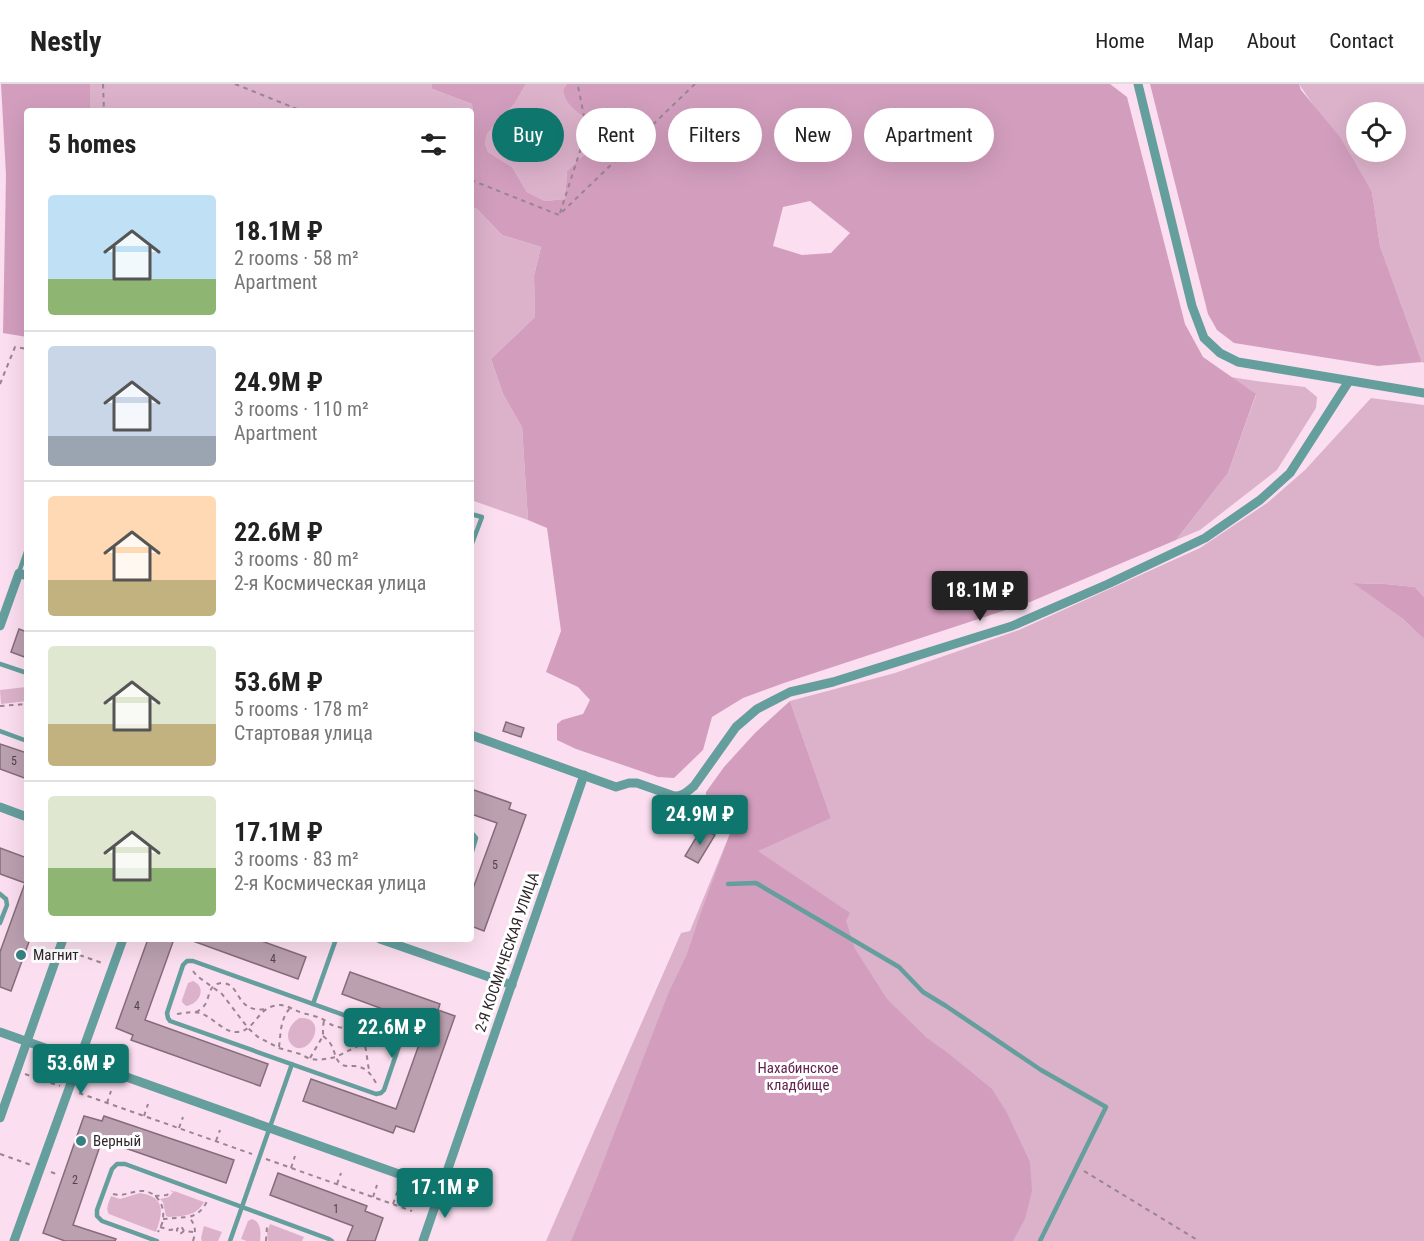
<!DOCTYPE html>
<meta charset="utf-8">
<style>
body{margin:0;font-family:"Roboto Condensed",sans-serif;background:#f6f6f6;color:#222;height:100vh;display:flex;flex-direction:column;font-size:22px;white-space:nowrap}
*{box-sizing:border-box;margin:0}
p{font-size:20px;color:#767676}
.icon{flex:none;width:33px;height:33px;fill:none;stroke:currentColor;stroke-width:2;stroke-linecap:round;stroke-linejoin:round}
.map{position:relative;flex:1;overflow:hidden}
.details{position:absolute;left:24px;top:24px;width:450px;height:834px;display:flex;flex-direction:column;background:#fff;border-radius:6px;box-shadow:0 6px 24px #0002}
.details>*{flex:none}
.guide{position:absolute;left:492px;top:24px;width:570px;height:54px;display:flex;gap:12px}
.buttons{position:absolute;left:1346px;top:18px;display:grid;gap:12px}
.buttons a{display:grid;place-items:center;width:60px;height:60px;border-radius:50%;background:#fff;box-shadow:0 6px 24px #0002;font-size:30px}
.price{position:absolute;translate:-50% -51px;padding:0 14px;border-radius:6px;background:#0f766e;color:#fff;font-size:20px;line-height:39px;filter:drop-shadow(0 2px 3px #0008)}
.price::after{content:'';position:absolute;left:50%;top:36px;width:18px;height:14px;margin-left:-9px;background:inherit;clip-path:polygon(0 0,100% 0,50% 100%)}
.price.active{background:#222;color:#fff}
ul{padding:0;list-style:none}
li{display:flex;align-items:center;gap:18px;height:150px;padding:0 24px}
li+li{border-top:2px solid #e0e0e0}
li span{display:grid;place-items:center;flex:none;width:168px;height:120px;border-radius:6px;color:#555}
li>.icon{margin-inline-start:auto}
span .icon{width:72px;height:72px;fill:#fffc;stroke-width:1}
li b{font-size:26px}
h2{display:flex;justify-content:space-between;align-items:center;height:72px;padding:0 24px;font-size:26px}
.tag{padding:0 21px;border-radius:27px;background:#fff;box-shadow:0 6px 24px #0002;font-size:21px;line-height:54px}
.tag.active{background:#0f766e;color:#fff}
header{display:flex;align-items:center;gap:36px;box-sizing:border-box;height:84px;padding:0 30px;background:#fff;border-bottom:2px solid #e0e0e0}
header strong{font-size:28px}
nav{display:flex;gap:33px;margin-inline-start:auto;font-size:21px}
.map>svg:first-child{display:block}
</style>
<header>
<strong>Nestly</strong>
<nav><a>Home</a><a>Map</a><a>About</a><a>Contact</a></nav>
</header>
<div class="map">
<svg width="1424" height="1157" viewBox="0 0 1424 1157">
<rect width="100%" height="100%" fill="#fbdeef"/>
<!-- green -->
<g fill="#dcb2cb" fill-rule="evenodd">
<path d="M 90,0 L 432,0 L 432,5 L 472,20 L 473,32 L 471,34 L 471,27 L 90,27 Z"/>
<path d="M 526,0 L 567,0 L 563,6 L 572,24 L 588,36 L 592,56 L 589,66 L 567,87 L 565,115 L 545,117 L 527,108 L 512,83 L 488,68 L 485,59 L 486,49 L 515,19 Z"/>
<path d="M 1299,0 L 1424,0 L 1424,279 L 1422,278 L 1380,162 L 1372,108 ZM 1356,28 L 1395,28 L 1395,68 L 1356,68 Z"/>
<path d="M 471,122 L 477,125 L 502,151 L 541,163 L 534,192 L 535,233 L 491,275 L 503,310 L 522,343 L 528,436 L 471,416 Z"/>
<path d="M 1230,293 L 1256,297 L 1305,303 L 1317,313 L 1316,324 L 1277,386 L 1200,446 L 1176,456 L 1228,389 L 1256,311 Z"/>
<path d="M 1371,314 L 1424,321 L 1424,513 L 1415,503 L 1385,500 L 1354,499 L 1403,535 L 1424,555 L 1424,1157 L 546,1157 L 681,849 L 690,847 L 731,747 L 831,734 L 790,617 L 895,589 L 1019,546 L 1200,464 L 1267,419 L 1305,386 Z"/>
<path d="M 26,603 L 27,617 L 1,620 L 0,606 Z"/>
<path d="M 193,897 C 207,903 200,920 186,922 L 182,918 L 182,916 L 188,899 Z"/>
<path d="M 300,934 C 331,933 308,976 292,961 C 283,952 291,938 300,934 Z"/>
<path d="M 174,1107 L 204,1118 C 197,1132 183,1132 169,1133 L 166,1132 L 163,1118 L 160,1115 L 169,1113 Z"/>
<path d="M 140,1109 C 166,1113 163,1129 156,1148 L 109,1130 C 105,1125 109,1118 111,1112 L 120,1115 Z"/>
<path d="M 252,1135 C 261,1138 261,1148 260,1157 L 247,1157 L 241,1155 L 248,1137 Z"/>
<path d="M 270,1140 L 304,1153 L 302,1157 L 268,1157 L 267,1148 Z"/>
<path d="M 204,1142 L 222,1148 L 218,1157 L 202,1157 L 201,1154 Z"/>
</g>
<!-- forest -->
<g fill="#d39ebe" fill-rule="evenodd">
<path d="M 1,0 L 90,0 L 90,27 L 27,27 L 27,253 L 3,249 L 6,91 Z"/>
<path d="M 432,0 L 526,0 L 515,19 L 487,49 L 485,59 L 488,68 L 512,83 L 527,108 L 545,117 L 565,115 L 567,87 L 589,66 L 592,56 L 588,36 C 575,26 567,23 563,6 L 567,0 L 1110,0 L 1127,13 L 1185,240 L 1203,273 L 1256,310 L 1228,389 L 1176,456 L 1030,518 L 784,599 L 743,614 L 712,633 L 703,666 L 674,694 L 658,693 L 576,665 L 557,656 L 557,640 L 562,636 L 583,630 L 590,616 L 578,603 L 546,588 L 561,547 L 547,444 L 528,436 L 522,343 L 503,310 L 491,275 L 535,233 L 534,192 L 541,163 L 502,151 L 477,125 L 471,122 L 471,34 L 473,32 L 472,20 L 432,5 ZM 810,117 L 850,149 L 831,169 L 802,171 L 773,162 L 783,123 Z"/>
<path d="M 1150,0 L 1299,0 L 1301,6 L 1340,53 L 1372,108 L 1380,162 L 1422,278 L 1378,282 L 1234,259 L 1217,246 L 1208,230 Z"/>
<path d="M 1353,499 L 1385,500 L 1415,503 L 1424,513 L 1424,555 L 1403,535 Z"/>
<path d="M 790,617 L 831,734 L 758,767 L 850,829 L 846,837 L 855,865 L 887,915 L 927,954 L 948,969 L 992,1005 L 1007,1029 L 1030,1078 L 1032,1107 L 1025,1135 L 1013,1157 L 571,1157 L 595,1099 L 668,910 L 687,870 L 700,831 L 731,747 L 705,722 L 706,708 L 724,683 L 755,649 Z"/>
</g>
<!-- building -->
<g fill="#bba0b0" stroke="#856c7b" stroke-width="1.5">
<path d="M 19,545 L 27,548 L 27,574 L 11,568 Z"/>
<path d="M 506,638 L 524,644 L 521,653 L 503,647 Z"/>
<path d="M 0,660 L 27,669 L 27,695 L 0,685 Z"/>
<path d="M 471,705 L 511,719 L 509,725 L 526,731 L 484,847 L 471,842 L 471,810 L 497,739 L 471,730 Z"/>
<path d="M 702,744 L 715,751 L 698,779 L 685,772 Z"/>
<path d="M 0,764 L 27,774 L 27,855 L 30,855 L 11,907 L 0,903 L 0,868 L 25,799 L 0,790 Z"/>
<path d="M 148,855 L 174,855 L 145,936 L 268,980 L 260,1002 L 131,956 L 133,951 L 116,944 Z"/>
<path d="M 190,855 L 256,855 L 306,873 L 298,895 L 190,856 Z"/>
<path d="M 350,888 L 440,920 L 438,926 L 455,932 L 414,1048 L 396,1042 L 393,1049 L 303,1017 L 311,995 L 396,1025 L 426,941 L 342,910 Z"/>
<path d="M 84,1032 L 102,1037 L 104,1032 L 234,1076 L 226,1099 L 102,1056 L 73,1141 L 116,1155 L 115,1157 L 65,1157 L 43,1149 Z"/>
<path d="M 278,1089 L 367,1122 L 365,1127 L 383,1134 L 375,1157 L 347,1157 L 353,1142 L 270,1111 Z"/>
</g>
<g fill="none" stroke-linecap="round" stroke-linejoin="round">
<!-- path -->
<g stroke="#998591" stroke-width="2" stroke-dasharray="4.5 4.5" stroke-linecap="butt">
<path d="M 103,0 L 104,27"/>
<path d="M 235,0 L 302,27"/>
<path d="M 471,96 L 559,131 L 695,0"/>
<path d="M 560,129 L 581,64 L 585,37 L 578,2 L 579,0"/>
<path d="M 0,300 L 15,263 L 27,265"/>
<path d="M 0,622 L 27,620"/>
<path d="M 71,868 L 102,879"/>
<path d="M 193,887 L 197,892 L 222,910 L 248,944 L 258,953 L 279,964 L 300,970 L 310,975 L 319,976 L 336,973 L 364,959 L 383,955"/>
<path d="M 196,928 C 200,926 204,923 206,919 C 210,910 209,900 222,899 C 242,899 234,930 267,925"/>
<path d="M 177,930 C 185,929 192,927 200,929 C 213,933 223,948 236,948 C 252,948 256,931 268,924 C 272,922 277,921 281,921 C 289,922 295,927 303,929 C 310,931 317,932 324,936 C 326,937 330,940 332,941 C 343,945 353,944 361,954 C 368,963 366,977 370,989"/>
<path d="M 323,952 C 337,962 332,973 341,980 C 345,983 350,982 355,982 C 366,983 371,990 376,999"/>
<path d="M 279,963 C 281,948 280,936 290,924"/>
<path d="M 310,974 L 323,952 L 323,943 L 324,936"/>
<path d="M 25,990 L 60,1002"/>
<path d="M 79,1009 L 252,1070"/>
<path d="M 107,1019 L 111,1007"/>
<path d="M 144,1032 L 148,1020"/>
<path d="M 179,1044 L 183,1033"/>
<path d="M 216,1057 L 220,1046"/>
<path d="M 0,1070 L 31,1081"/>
<path d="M 266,1075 L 412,1127"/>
<path d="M 291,1084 L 295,1072"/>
<path d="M 1084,1087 L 1199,1157"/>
<path d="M 51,1088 L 59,1091"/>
<path d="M 337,1100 L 341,1089"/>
<path d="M 113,1110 C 124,1113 131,1107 142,1107 C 156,1107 165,1121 163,1134 C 163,1139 160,1144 158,1148"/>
<path d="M 155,1112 L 167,1111 L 172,1107"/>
<path d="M 373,1113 L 377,1101"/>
<path d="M 393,1120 L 399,1103"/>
<path d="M 163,1135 L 189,1133"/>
<path d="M 160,1143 L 170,1146 L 177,1145"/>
<path d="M 184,1147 L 180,1150 L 177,1148 L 177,1145 L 181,1142 L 184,1147 L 194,1148"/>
<path d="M 193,1157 C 196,1147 196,1142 189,1133 C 198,1130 203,1126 207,1117"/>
<path d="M 266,1157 L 267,1142"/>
</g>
<!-- service -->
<g stroke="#649e9d" stroke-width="4.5">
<path d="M 471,430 L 482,433 L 471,462"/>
<path d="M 19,488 L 27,465"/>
<path d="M 0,580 L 27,589"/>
<path d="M 0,647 L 27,657"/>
<path d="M 471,748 L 476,754 L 471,771"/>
<path d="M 728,800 L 756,799 L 899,883 L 923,908 L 946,922 L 1041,986 L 1106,1023 L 1040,1157"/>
<path d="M 0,810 L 6,815 L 7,821 L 0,839"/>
<path d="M 187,877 L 193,877 L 397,950 L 400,953 L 401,956 L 384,1006 L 381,1009 L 376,1010 L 170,937 L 168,934 L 167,929 L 183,881 Z"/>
<path d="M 313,920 L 336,855"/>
<path d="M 157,1157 L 102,1137 L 97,1132 L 97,1126 L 112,1085 L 117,1080 L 125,1080 L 329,1155 L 332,1157"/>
<path d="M 230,1157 L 292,980"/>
</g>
<!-- minor -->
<g stroke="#649e9d" stroke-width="9">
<path d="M 1138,0 L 1192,222 L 1204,254 L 1220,269 L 1238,278 L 1424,309"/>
<path d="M 0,542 L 19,489 L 27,492"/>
<path d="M 471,651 L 616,703 L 629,699 L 637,699 L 674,712 C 683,712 687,708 694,702 L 736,643 L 757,625 L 790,608 L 833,598 L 1012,542 L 1108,500 L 1205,454 L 1260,416 L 1290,389 L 1349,297"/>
<path d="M 0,723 L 27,733"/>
<path d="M 380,855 L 512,901"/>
<path d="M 0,948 L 441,1105"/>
<path d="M 0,1034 L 63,855"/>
<path d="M 14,1157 L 123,855"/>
<path d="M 423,1157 L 584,691"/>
</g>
</g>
<!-- markers -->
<g fill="#398180" stroke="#fff" stroke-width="2">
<circle cx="21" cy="871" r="6"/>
<circle cx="81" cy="1057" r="6"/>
</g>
<g text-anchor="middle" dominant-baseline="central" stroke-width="6" stroke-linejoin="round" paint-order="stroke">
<!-- number labels -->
<g font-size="12" fill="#52444c">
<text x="14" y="677">5</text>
<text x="495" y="781">5</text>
<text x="273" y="875">4</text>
<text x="137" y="922">4</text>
<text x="75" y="1096">2</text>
<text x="336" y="1125">1</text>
</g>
<!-- street labels -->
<g font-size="15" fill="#2f252b" stroke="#fff">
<text transform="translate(507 868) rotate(-71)">2-Я КОСМИЧЕСКАЯ УЛИЦА</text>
</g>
<!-- poi labels -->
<g font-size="15" fill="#2f252b" stroke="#fff" text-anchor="start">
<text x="33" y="871">Магнит</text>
<text x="93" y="1057">Верный</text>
</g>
<!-- park labels -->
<g font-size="15" fill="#63244f" stroke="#fff">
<text x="798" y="984">Нахабинское<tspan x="798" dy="17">кладбище</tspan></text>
</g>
</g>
</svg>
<div class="buttons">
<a><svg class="icon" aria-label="locate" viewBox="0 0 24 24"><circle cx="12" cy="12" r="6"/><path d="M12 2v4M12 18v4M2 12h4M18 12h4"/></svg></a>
</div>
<b class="price active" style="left:980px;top:538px">18.1M ₽</b>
<b class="price" style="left:700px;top:762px">24.9M ₽</b>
<b class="price" style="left:392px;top:975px">22.6M ₽</b>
<b class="price" style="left:81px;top:1011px">53.6M ₽</b>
<b class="price" style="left:445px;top:1135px">17.1M ₽</b>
<div class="guide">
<a class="tag active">Buy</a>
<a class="tag">Rent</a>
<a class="tag">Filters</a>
<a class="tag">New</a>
<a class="tag">Apartment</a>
</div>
<section class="details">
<h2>5 homes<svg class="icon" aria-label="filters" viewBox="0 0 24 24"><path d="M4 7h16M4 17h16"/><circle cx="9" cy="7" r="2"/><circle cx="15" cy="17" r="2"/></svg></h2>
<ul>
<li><span style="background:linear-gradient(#bfe0f5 70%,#8fb573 0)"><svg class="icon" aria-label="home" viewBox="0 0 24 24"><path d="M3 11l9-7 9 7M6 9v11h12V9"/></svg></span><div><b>18.1M ₽</b><p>2 rooms · 58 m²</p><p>Apartment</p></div></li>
<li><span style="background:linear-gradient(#c9d6e8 75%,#9aa5b1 0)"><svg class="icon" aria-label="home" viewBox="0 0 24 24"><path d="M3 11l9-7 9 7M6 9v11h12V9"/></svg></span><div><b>24.9M ₽</b><p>3 rooms · 110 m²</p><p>Apartment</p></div></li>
<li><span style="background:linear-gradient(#ffd9b3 70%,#c2b280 0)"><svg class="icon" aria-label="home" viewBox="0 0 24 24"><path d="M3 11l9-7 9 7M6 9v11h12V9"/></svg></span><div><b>22.6M ₽</b><p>3 rooms · 80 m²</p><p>2-я Космическая улица</p></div></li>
<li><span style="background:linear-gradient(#dfe7d0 65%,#c2b280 0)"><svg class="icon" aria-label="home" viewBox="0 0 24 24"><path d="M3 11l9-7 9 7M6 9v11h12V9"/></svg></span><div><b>53.6M ₽</b><p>5 rooms · 178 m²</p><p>Стартовая улица</p></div></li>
<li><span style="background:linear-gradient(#dfe7d0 60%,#8fb573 0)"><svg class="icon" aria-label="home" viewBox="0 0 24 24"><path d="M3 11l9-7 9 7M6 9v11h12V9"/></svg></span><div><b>17.1M ₽</b><p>3 rooms · 83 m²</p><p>2-я Космическая улица</p></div></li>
</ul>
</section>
</div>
